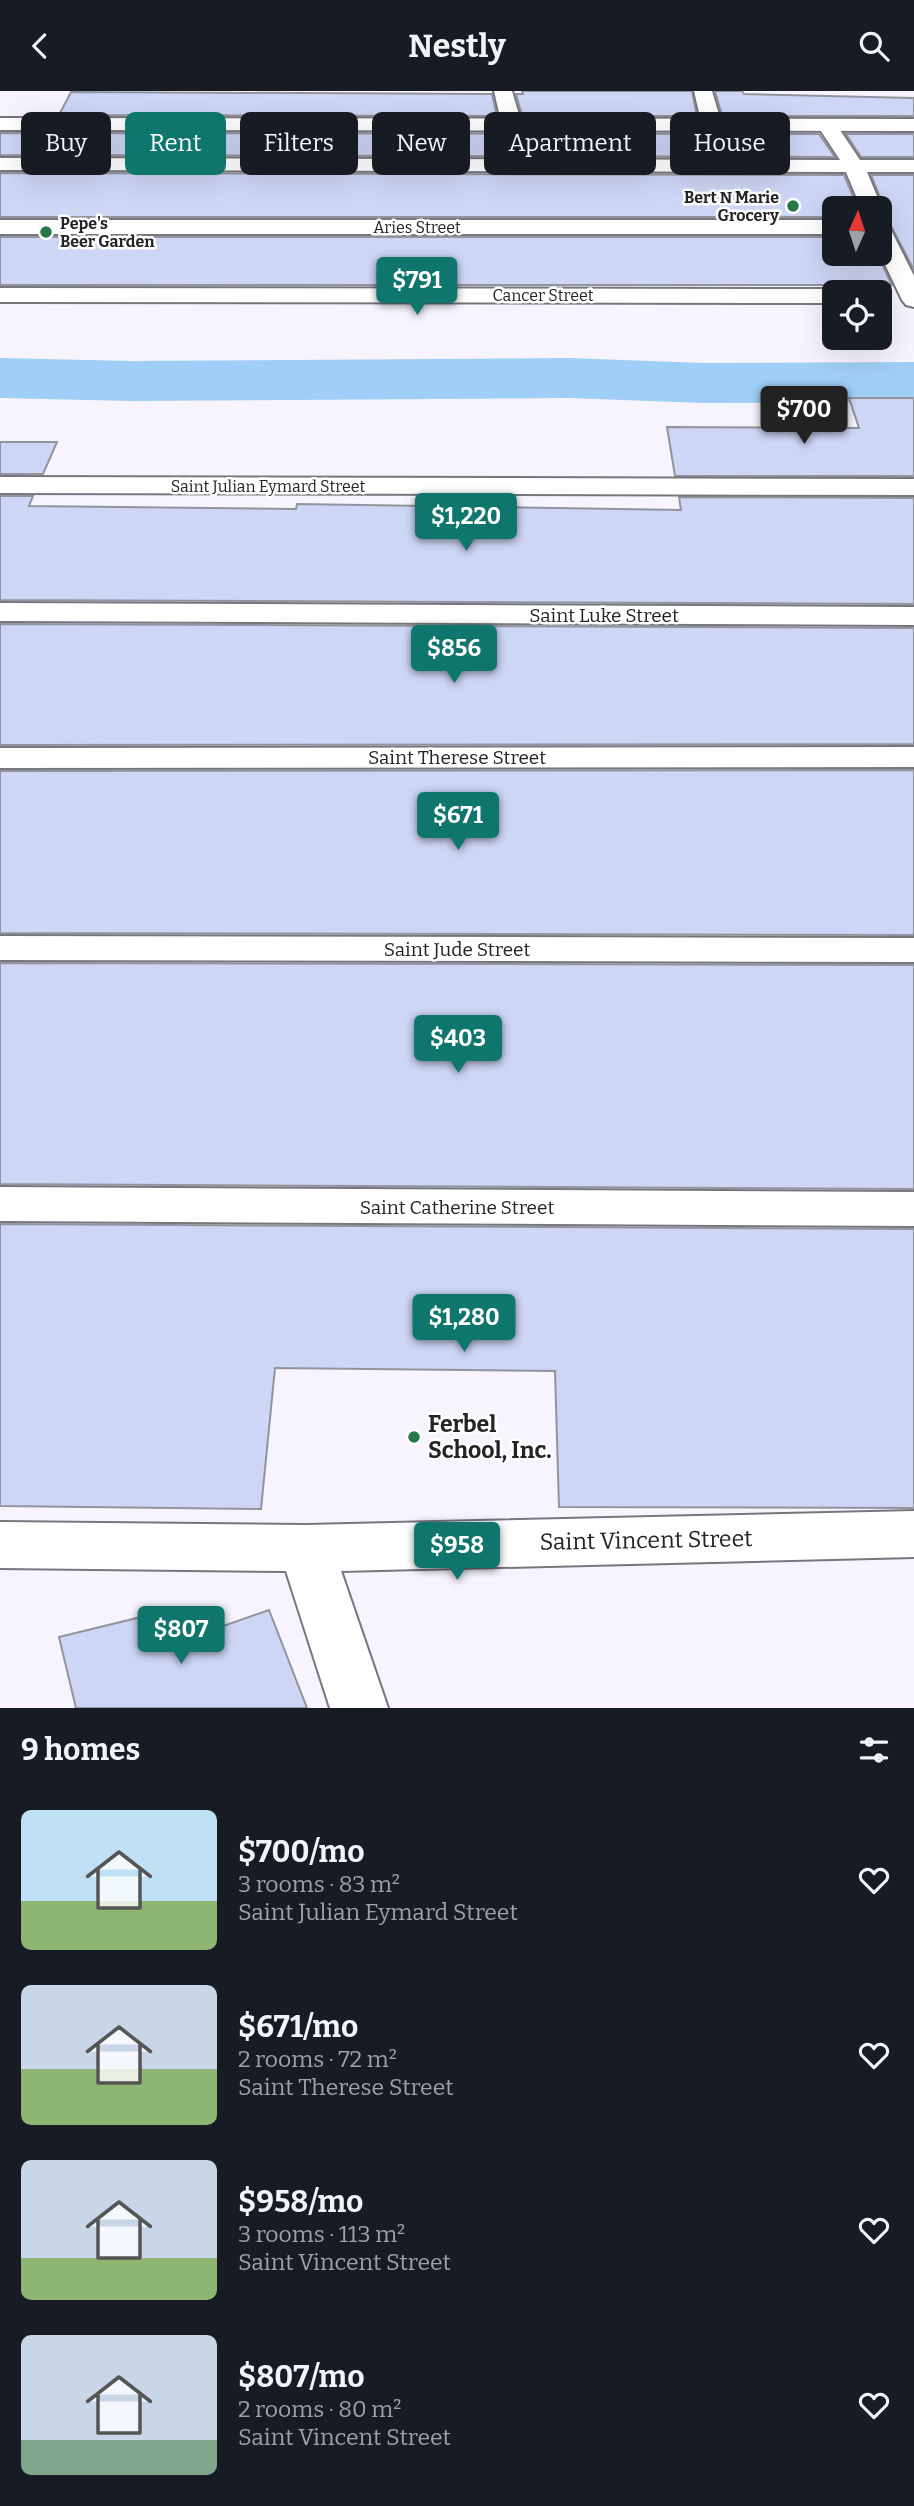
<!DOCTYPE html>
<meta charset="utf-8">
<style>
body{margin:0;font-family:Bitter,serif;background:#242831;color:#f1f3f6;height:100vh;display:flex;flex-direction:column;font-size:26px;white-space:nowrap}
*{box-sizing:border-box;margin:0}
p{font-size:23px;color:#9ea1a6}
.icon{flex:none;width:38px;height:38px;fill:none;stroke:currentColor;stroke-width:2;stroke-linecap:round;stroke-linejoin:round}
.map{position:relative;height:1617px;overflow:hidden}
.drawer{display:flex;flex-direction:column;background:#171b24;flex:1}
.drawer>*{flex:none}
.guide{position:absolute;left:21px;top:21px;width:873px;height:63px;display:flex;gap:14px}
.needle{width:46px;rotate:3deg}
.buttons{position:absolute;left:822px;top:105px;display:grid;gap:14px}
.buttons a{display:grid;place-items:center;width:70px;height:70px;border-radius:10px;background:#171b24;box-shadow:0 7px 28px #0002;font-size:35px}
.price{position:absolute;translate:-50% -60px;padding:0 16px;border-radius:7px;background:#0f766e;color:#fff;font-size:23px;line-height:46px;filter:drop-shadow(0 2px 4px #0008)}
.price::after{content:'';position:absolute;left:50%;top:42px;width:21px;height:16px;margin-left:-10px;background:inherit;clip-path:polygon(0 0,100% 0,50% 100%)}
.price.current{background:#222;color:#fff}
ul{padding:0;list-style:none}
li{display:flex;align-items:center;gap:21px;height:175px;padding:0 21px}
li span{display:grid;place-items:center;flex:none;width:196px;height:140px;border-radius:10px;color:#555}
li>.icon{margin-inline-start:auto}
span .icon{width:84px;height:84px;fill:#fffc;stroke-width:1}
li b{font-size:30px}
h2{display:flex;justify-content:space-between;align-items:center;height:84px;padding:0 21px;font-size:30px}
.tag{padding:0 24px;border-radius:10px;background:#171b24;box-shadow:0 7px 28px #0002;font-size:24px;line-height:63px}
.tag.current{background:#0f766e;color:#fff}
header{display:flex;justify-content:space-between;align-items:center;height:91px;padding:0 21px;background:#171b24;font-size:32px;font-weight:700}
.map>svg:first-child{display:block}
</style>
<header><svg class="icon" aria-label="back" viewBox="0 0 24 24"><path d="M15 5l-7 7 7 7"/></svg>Nestly<svg class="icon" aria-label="search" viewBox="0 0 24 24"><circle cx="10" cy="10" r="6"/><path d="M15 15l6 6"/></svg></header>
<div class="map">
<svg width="914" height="1617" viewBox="0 0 914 1617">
<rect width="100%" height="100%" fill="#f8f4fe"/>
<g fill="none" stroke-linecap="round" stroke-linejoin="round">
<!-- river -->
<path fill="#9fcef6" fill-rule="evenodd" d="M 0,267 L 131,270 L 569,267 L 704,272 L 914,271 L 914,311 L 704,312 L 569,307 L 131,310 L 0,307 Z"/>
</g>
<!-- building -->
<g fill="#ced6f6" stroke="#91949d" stroke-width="2">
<path d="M 522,0 L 692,0 L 697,25 L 522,25 L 516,3 L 523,3 Z"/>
<path d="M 715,0 L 742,0 L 744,3 L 914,7 L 914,25 L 722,25 Z"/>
<path d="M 71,1 L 492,3 L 497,25 L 59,24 Z"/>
<path d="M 0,42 L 819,43 L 835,66 L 0,64 Z"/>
<path d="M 846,43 L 914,43 L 914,66 L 861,66 Z"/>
<path d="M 0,82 L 844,84 L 858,117 L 835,117 L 835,126 L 0,126 Z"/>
<path d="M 871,84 L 914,84 L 914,179 L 890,133 L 880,130 L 880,121 L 884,116 Z"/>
<path d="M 0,146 L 835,146 L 835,163 L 877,163 L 892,194 L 0,194 Z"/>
<path d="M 849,307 L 914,307 L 914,385 L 675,385 L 667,336 L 859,337 Z"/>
<path d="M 0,351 L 57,351 L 43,383 L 0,383 Z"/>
<path d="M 0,405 L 33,405 L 29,415 L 296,418 L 297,413 L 681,419 L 679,406 L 914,407 L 914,513 L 0,509 Z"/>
<path d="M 0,533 L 914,537 L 914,653 L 0,654 Z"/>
<path d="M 914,679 L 914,844 L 0,842 L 0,680 Z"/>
<path d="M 0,872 L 914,874 L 914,1098 L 0,1093 Z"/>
<path d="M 0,1133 L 914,1138 L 914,1417 L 559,1416 L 555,1280 L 275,1277 L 261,1418 L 0,1415 Z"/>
<path d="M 174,1518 L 189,1547 L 269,1519 L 307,1617 L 76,1617 L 59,1546 Z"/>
</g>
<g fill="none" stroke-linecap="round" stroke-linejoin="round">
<defs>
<g id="street">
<path d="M 494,0 L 512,0 L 522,34 L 519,38 L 505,38 L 502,34 Z"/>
<path d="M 694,0 L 712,0 L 722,34 L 719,38 L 705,38 L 702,34 Z"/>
<path d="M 827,28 L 834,30 L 860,69 L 914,69 L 914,81 L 867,81 L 882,117 L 880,119 L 861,117 L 846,81 L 0,79 L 0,67 L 840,69 L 817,34 Z"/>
<rect x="0" y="129" width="835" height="14"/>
<path d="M 880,133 L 888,134 L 891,139 L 914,185 L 914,216 L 906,214 L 902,209 L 880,163 Z"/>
<path d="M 0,197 L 835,198 L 844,201 L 835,201 L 835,212 L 0,211 Z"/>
<path d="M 0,386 L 914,388 L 914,404 L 0,402 Z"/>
<path d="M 0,512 L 914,516 L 914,534 L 0,530 Z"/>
<path d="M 914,656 L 914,676 L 0,677 L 0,657 Z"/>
<path d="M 0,845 L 914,847 L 914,871 L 0,869 Z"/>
<path d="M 0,1096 L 914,1101 L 914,1135 L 0,1130 Z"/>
<path d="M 914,1420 L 914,1466 L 341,1480 L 388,1617 L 330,1617 L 286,1480 L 0,1477 L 0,1431 L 306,1434 Z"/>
</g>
<path id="secondary" d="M 0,27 L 914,28 L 914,40 L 0,39 Z"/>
</defs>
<!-- street casing -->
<use href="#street" stroke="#79757e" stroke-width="4"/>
<!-- secondary casing -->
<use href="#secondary" stroke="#79757e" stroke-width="4"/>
<!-- street -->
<use href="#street" fill="#fff" fill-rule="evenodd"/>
<!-- secondary -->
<use href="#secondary" fill="#fff" fill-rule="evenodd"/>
</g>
<!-- markers -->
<g fill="#28794a" stroke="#fff" stroke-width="2.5">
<circle cx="793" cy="115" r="7"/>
<circle cx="46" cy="141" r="7"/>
<circle cx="414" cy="1346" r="7"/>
</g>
<g text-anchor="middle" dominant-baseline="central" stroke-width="5" stroke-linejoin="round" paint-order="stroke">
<!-- far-poi labels -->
<g font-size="16" font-weight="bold" fill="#242326" stroke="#fff" text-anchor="end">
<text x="779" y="106">Bert N Marie<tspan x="779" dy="18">Grocery</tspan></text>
<text x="60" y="132" text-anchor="start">Pepe's<tspan x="60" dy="18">Beer Garden</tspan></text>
</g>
<!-- far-street labels -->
<g font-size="16" fill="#242326" stroke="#fff">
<text x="417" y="136">Aries Street</text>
<text x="543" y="204">Cancer Street</text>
<text x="268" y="395">Saint Julian Eymard Street</text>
</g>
<!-- street labels -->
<g font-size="19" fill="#242326" stroke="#fff">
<text x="604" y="524">Saint Luke Street</text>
<text x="457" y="666">Saint Therese Street</text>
<text x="457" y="858">Saint Jude Street</text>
<text x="457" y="1116">Saint Catherine Street</text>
</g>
<!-- near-poi labels -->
<g font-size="23" font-weight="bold" fill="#242326" stroke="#fff" text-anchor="start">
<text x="428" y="1333">Ferbel<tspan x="428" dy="26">School, Inc.</tspan></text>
</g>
<!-- near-street labels -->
<g font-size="23" fill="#242326" stroke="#fff">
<text transform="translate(646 1449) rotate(-1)">Saint Vincent Street</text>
</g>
</g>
</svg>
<div class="buttons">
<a><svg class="needle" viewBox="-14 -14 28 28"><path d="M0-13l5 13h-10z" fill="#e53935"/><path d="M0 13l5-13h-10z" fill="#9ea1a6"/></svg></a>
<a><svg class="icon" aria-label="locate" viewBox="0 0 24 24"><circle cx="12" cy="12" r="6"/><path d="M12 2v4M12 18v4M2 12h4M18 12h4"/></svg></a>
</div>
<b class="price" style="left:417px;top:226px">$791</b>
<b class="price current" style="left:804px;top:355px">$700</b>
<b class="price" style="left:466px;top:462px">$1,220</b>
<b class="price" style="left:454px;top:594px">$856</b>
<b class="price" style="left:458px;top:761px">$671</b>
<b class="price" style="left:458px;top:984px">$403</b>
<b class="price" style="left:464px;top:1263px">$1,280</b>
<b class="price" style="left:457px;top:1491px">$958</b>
<b class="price" style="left:181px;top:1575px">$807</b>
<div class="guide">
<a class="tag">Buy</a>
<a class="tag current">Rent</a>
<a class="tag">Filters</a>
<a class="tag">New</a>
<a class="tag">Apartment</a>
<a class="tag">House</a>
</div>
</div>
<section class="drawer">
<h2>9 homes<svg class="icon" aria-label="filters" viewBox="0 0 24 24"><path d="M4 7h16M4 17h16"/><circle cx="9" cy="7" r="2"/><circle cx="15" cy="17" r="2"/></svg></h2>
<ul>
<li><span style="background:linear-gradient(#bfe0f5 65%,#8fb573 0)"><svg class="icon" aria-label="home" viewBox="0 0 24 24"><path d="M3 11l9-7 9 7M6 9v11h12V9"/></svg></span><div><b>$700/mo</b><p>3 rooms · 83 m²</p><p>Saint Julian Eymard Street</p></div><svg class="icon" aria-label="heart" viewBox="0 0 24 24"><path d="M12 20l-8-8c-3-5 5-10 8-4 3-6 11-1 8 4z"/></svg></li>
<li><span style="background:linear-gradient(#c9d6e8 60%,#8fb573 0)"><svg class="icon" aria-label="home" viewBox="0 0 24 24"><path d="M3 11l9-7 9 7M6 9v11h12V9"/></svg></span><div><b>$671/mo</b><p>2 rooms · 72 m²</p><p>Saint Therese Street</p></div><svg class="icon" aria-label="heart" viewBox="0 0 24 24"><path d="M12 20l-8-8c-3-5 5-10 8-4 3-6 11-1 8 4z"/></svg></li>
<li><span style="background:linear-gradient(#c9d6e8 70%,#8fb573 0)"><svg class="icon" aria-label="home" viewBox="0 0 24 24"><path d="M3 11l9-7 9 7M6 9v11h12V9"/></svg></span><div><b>$958/mo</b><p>3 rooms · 113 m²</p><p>Saint Vincent Street</p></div><svg class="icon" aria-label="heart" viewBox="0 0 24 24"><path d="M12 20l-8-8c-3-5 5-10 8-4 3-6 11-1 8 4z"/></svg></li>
<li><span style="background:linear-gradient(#c9d6e8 75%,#7fa58c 0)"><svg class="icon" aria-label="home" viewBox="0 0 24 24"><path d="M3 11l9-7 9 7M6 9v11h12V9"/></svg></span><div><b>$807/mo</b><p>2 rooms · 80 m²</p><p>Saint Vincent Street</p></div><svg class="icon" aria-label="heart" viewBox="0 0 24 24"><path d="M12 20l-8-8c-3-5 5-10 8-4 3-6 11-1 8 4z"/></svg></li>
</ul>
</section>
